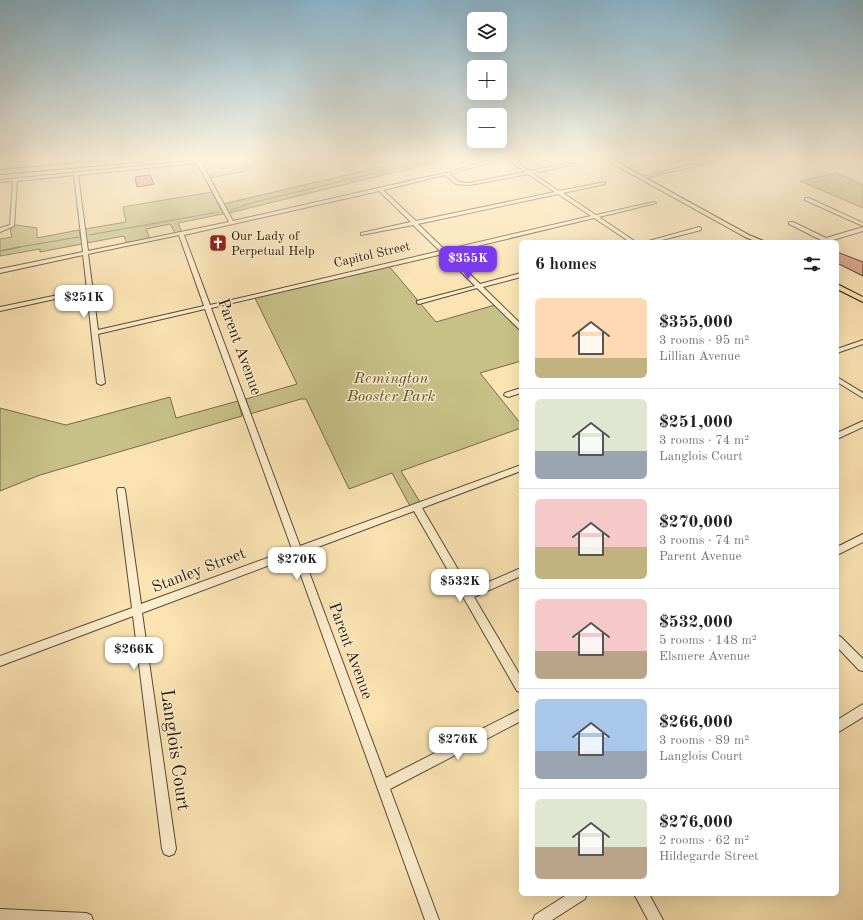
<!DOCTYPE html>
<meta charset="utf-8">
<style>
body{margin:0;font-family:"Old Standard TT",serif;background:#f6f6f6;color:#202124;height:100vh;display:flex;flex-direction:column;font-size:15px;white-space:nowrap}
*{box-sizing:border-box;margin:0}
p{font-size:13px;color:#757577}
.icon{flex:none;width:22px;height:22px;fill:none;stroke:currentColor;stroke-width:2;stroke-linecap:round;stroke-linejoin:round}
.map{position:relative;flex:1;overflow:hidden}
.side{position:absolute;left:519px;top:240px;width:320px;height:656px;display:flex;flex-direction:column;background:#fff;border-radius:6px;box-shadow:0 4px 16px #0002}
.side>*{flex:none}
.buttons{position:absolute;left:467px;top:12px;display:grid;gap:8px}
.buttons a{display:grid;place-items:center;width:40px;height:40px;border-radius:6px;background:#fff;box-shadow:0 4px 16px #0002;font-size:20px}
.price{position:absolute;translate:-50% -34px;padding:0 9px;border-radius:8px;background:#fff;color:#222;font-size:13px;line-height:26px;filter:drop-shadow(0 1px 2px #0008)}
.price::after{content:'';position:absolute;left:50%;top:24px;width:12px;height:9px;margin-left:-6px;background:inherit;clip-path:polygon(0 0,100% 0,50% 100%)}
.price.on{background:#7c3aed;color:#fff}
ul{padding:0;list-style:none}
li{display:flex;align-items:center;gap:12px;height:100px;padding:0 16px}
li+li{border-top:1px solid #e0e0e0}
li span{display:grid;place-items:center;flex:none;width:112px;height:80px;border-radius:6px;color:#555}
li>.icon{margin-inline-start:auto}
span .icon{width:48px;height:48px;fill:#fffc;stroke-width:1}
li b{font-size:17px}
h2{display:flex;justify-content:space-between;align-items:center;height:48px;padding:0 16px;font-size:17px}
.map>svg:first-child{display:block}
</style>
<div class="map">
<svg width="863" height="920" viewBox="0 0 863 920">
<rect width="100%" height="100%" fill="#fbe3b2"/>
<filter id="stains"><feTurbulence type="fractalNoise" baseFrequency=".005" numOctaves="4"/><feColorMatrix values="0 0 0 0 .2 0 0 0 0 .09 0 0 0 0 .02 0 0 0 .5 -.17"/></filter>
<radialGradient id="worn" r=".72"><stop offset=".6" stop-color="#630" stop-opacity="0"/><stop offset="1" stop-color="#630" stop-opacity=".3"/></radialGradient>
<!-- green -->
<g fill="#c7c187" stroke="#766c48">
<path d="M 219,160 L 244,160 L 251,170 L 210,178 L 203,165 L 207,162 Z"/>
<path d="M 388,160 L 444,160 L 229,213 L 223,204 L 385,166 L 384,164 L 391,163 Z"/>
<path d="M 837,173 L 863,185 L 863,208 L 800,181 Z"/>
<path d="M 212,192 L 223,214 L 178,223 L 182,232 L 175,233 L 170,224 L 146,229 L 150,239 L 127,244 L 124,236 L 87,243 L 85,229 L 126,222 L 123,207 Z"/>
<path d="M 16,225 L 37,228 L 37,238 L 79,230 L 82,244 L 40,252 L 40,249 L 0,256 L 0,239 L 12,237 L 10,229 Z"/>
<path d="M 388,265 L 436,322 L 495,305 L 521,330 L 521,361 L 480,373 L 521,424 L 521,428 L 401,471 L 420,502 L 410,506 L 392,473 L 349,489 L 306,399 L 301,399 L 250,414 L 246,399 L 297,384 L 254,296 Z"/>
<path d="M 170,397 L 176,418 L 238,401 L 242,416 L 40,475 L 0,491 L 0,408 L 66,425 Z"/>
</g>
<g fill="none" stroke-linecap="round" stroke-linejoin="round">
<!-- stream-far1 -->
<g stroke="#6e7b6a" stroke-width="1">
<path d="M 231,210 L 251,203 L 431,160"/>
<path d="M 89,235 L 219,212"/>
<path d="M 14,248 L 79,237"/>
</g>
<!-- stream -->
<path stroke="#6e7b6a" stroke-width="1.5" d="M 0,251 L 20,247"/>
</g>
<!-- building -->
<g fill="#db9881" stroke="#251709">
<path d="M 150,175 L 154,184 L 137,187 L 135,177 Z"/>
<path d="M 837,252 L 863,262 L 863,276 L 837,263 Z"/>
</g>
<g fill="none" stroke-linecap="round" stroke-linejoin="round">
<defs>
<g id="minor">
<path d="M 0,160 L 12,160 L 0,162 Z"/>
<path d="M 199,160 L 214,160 L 201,162 L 233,221 L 445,173 L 492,160 L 499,160 L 449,174 L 459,182 L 470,183 L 525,172 L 508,160 L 513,160 L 529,171 L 572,163 L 574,164 L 573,165 L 532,173 L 559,191 L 605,182 L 605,184 L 563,193 L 596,215 L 654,202 L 656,203 L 599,217 L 636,242 L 630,242 L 594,218 L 448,253 L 480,284 L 521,273 L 521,277 L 483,287 L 521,324 L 521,330 L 519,329 L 477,288 L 419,304 L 417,303 L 417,301 L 475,286 L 443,254 L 211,308 L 300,546 L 521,465 L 521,471 L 422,508 L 470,590 L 521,568 L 521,576 L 474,597 L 521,677 L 521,692 L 517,691 L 414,511 L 302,553 L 386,778 L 521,709 L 521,721 L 390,789 L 439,920 L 425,920 L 294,556 L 142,613 L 176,849 L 174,854 L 169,856 L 164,854 L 162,849 L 133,616 L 0,666 L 0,656 L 132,608 L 117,490 L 118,488 L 124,488 L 125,490 L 141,604 L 292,549 L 205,309 L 98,334 L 105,383 L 101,385 L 97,383 L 87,292 L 0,311 L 0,307 L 87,289 L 83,255 L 0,273 L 0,269 L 83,252 L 74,175 L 17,181 L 14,226 L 0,232 L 0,228 L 10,225 L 13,181 L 0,182 L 0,180 ZM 197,163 L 229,222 L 88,251 L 78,175 ZM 528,174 L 555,192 L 416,221 L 383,190 L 445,175 L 456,184 L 470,185 ZM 379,191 L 411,222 L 361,233 L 361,235 L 413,225 L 440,251 L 210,305 L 184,235 ZM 558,194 L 591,216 L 445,250 L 418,224 ZM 179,235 L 204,306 L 98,330 L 88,254 Z"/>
<path d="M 711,160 L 719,160 L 641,179 L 639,178 Z"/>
<path d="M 805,198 L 809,198 L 863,223 L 863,226 L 805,200 Z"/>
<path d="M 789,222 L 793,222 L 826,238 L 863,227 L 863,231 L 826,242 L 815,242 L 821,240 L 789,224 Z"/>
<path d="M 699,227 L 701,228 L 701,230 L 654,242 L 645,242 Z"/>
<path d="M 863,340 L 863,344 L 837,353 L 837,349 Z"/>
<path d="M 837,377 L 863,393 L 863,398 L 837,382 Z"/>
<path d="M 521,388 L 521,393 L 508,397 L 504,395 L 505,393 Z"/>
<path d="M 863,421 L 863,427 L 837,439 L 837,433 Z"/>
<path d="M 863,534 L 863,542 L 837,555 L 837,547 Z"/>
<path d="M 837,635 L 841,637 L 863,659 L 863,671 L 859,670 L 837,647 Z"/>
<path d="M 863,704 L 863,717 L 837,733 L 837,720 Z"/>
<path d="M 568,894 L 587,894 L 585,899 L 552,920 L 533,920 L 535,915 Z"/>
<path d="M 634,894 L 649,894 L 663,920 L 648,920 Z"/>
<path d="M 0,909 L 86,913 L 91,915 L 93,920 L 0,920 Z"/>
</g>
<g id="major">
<path d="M 606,160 L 613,160 L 749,235 L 766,242 L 757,242 L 745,237 Z"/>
<path d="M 837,284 L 863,297 L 863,302 L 837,289 Z"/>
</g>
<path id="highway" d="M 115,160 L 140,160 L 137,162 L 0,174 L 0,170 Z"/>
</defs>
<!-- minor casing -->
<use href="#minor" stroke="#5a4a33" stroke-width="2"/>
<!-- major casing -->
<use href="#major" stroke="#251709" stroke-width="2"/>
<!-- highway casing -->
<use href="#highway" stroke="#251709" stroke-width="2"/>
<!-- minor -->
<use href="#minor" fill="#fcedcd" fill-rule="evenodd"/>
<!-- major -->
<use href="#major" fill="#fbe3b2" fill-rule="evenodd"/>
<!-- highway -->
<use href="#highway" fill="#fbe3b2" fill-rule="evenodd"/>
</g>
<!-- sky -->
<linearGradient id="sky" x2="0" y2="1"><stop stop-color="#8bb8d0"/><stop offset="0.55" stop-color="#fdf2dc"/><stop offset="1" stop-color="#fdf2dc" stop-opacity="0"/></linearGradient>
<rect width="863" height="289" fill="url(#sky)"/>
<!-- icons -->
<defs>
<symbol id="church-square" viewBox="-11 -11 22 22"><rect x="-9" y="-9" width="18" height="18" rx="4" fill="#8f2418" stroke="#fcedcd"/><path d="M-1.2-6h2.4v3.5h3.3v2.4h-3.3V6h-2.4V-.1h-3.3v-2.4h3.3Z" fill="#fff"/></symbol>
</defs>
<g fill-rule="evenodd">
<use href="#church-square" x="208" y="233" width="20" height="20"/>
</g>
<g text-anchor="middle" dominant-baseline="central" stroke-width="3" stroke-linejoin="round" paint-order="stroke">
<!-- far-poi labels -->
<g font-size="13" fill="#251709" stroke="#fcedcd" text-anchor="start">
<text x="231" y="236">Our Lady of<tspan x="231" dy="15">Perpetual Help</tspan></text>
</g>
<!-- far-street labels -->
<g font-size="13" fill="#251709" stroke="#fcedcd">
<text transform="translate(372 255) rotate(-13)">Capitol Street</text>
</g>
<!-- street labels -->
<g font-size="16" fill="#251709" stroke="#fcedcd">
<text transform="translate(239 347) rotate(70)">Parent Avenue</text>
<text transform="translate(199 571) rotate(-21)">Stanley Street</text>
<text transform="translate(350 651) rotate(70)">Parent Avenue</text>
</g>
<!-- park labels -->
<g font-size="16" font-style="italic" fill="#5e5235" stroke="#fcedcd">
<text x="391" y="379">Remington<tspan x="391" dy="18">Booster Park</tspan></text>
</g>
<!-- near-street labels -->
<g font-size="19" fill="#251709" stroke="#fcedcd">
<text transform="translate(174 750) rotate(82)">Langlois Court</text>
</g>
</g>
<rect width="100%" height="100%" filter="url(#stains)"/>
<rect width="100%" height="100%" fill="url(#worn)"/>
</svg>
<div class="buttons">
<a><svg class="icon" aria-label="layers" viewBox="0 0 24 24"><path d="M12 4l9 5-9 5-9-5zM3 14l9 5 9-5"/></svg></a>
<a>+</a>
<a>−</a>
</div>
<b class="price on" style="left:468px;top:280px">$355K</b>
<b class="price" style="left:84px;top:319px">$251K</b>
<b class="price" style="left:297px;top:581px">$270K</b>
<b class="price" style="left:460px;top:603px">$532K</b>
<b class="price" style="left:134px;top:671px">$266K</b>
<b class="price" style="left:458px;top:761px">$276K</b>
<section class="side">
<h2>6 homes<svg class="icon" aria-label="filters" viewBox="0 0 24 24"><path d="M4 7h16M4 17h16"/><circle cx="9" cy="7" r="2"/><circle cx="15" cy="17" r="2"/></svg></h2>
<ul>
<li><span style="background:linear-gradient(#ffd9b3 75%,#c2b280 0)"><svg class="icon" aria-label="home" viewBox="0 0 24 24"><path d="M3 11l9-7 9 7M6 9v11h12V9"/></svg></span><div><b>$355,000</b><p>3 rooms · 95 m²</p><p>Lillian Avenue</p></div></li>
<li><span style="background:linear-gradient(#dfe7d0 65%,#9aa5b1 0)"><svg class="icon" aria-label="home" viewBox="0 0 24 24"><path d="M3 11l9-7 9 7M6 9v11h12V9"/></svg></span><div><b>$251,000</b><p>3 rooms · 74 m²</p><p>Langlois Court</p></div></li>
<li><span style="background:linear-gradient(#f6c9c9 60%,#c2b280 0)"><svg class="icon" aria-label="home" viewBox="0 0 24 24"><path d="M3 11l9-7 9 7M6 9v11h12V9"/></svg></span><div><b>$270,000</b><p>3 rooms · 74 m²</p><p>Parent Avenue</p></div></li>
<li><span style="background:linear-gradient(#f6c9c9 65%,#b9a48a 0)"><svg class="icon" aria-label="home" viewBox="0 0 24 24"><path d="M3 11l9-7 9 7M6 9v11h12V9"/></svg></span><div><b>$532,000</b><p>5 rooms · 148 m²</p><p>Elsmere Avenue</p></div></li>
<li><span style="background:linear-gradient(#a9c7e8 65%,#9aa5b1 0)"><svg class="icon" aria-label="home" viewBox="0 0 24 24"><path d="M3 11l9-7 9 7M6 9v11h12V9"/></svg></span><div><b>$266,000</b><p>3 rooms · 89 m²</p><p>Langlois Court</p></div></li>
<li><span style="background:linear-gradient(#dfe7d0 60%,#b9a48a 0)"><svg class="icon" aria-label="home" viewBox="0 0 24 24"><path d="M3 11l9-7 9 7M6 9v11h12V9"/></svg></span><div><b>$276,000</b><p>2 rooms · 62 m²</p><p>Hildegarde Street</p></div></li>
</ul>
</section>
</div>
